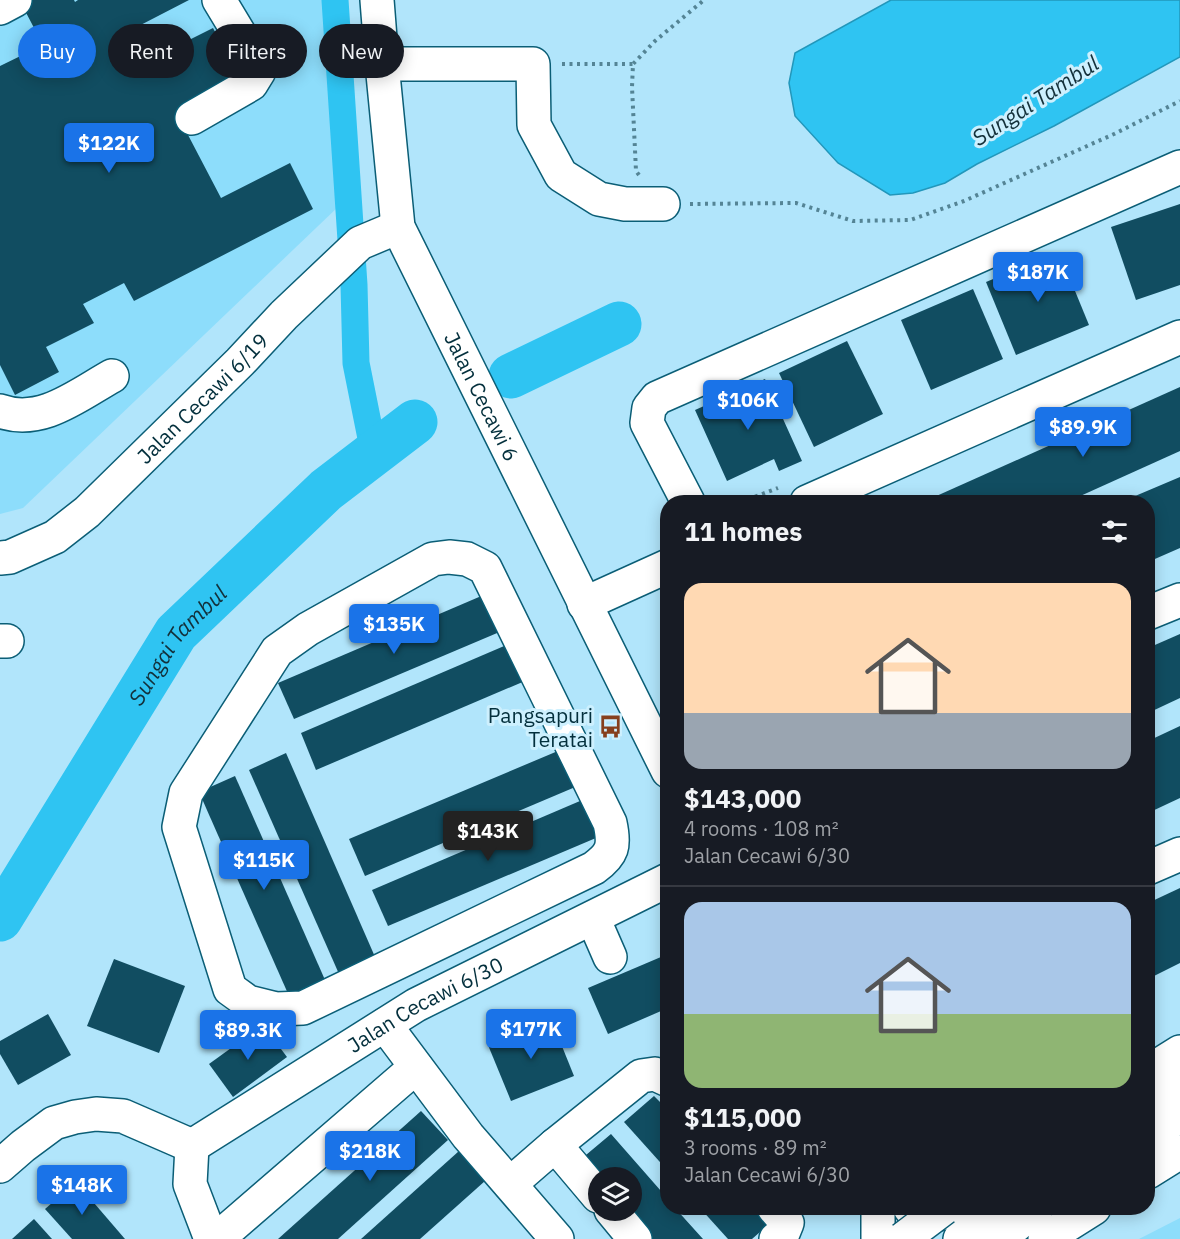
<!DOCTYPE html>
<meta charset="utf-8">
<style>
body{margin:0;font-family:"IBM Plex Sans",sans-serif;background:#20242c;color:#f1f3f6;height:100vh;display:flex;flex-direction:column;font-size:22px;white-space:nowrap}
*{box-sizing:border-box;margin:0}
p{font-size:20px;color:#9ea1a6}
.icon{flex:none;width:33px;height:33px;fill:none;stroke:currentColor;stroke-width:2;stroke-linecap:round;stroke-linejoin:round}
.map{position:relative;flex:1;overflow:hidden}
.sheet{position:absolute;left:660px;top:495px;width:495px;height:720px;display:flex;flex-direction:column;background:#171b24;border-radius:24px;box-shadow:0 3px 15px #0003}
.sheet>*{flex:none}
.banner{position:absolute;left:18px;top:24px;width:552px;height:54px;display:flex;gap:12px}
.controls{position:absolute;left:588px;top:1167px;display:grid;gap:12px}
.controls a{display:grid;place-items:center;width:54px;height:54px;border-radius:50%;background:#171b24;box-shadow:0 3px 15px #0003;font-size:30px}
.price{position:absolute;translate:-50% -51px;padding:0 14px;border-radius:6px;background:#1a73e8;color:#fff;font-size:20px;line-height:39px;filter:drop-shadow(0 2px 3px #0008)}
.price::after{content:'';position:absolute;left:50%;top:36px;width:18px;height:14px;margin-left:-9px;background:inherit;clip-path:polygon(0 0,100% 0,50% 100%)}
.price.active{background:#222;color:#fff}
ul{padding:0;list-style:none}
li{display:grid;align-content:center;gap:12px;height:318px;padding:0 24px}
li+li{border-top:2px solid #363941}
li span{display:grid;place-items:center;height:186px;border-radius:18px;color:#555}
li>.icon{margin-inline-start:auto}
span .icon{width:108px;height:108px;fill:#fffc;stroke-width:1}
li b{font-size:26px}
h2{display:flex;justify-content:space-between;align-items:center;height:72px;padding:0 24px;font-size:26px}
.chip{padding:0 21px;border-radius:27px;background:#171b24;box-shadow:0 3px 15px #0003;font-size:21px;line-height:54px}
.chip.active{background:#1a73e8;color:#fff}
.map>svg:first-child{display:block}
</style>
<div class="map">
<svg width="1180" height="1239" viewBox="0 0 1180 1239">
<rect width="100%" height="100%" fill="#b1e5fb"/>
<!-- built -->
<g fill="#8dddfb">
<path d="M 0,0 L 323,0 L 339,206 L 23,508 L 0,514 Z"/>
<path d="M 1180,1218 L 1180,1239 L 1139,1239 Z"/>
</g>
<!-- water -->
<path fill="#2fc4f2" stroke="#2297bb" stroke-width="1.5" d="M 891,0 L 1180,0 L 1180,57 L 1054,126 L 977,164 L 945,183 L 913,193 L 890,195 L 838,163 L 795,116 L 789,83 L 795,53 Z"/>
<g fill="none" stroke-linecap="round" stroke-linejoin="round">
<!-- canal -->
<path stroke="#2fc4f2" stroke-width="27" d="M 335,0 L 354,285 L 356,363 L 374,453"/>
<!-- river -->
<g stroke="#2fc4f2" stroke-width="45">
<path d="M 511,376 L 619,324"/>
<path id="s1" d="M 0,919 L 176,633 L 326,490 L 415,422"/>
</g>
</g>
<!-- building -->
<g fill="#114d61">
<path d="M 32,0 L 74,0 L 75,2 L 78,0 L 189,0 L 129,31 L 145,62 L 213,28 L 240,79 L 176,112 L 221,198 L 290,163 L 313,209 L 134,301 L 124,283 L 83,304 L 94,323 L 46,347 L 59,372 L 15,395 L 0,365 L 0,66 L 43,45 L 22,5 Z"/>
<path d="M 1180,204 L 1180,285 L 1136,300 L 1111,227 Z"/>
<path d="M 1059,252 L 1089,325 L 1016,355 L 986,282 Z"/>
<path d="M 973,289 L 1003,359 L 931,390 L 901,320 Z"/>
<path d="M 847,341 L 883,414 L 814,447 L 779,373 Z"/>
<path d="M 765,379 L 802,461 L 779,471 L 774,459 L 727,481 L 695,410 Z"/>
<path d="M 1180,387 L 1180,451 L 1067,502 L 923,502 Z"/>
<path d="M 1180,477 L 1180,548 L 1148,562 L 1148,502 L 1121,502 Z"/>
<path d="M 493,591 L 509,628 L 294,719 L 278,683 Z"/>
<path d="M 1180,634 L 1180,698 L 1148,713 L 1148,648 Z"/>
<path d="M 516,641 L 532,678 L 316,770 L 301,733 Z"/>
<path d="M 1180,726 L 1180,798 L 1148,813 L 1148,741 Z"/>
<path d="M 565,748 L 580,785 L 365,876 L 349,839 Z"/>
<path d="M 286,753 L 379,966 L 343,983 L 249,770 Z"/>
<path d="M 235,776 L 329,989 L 293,1005 L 199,792 Z"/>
<path d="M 587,798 L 603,835 L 388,926 L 372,890 Z"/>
<path d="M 1180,888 L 1180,963 L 1148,979 L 1148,903 Z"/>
<path d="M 668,954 L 668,1008 L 608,1034 L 588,988 Z"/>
<path d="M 114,959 L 185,986 L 159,1053 L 87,1026 Z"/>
<path d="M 48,1014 L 71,1055 L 18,1085 L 0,1054 L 0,1041 Z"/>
<path d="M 551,1019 L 574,1076 L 511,1101 L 488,1045 Z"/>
<path d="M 263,1025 L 287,1057 L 233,1097 L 209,1064 Z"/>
<path d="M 654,1096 L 668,1110 L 668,1171 L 624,1122 Z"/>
<path d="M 421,1111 L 448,1140 L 338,1239 L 278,1239 Z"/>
<path d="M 611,1134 L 668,1199 L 668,1208 L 675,1208 L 703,1239 L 649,1239 L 632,1210 L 632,1178 L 598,1178 L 580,1160 Z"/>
<path d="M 459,1151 L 485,1181 L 420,1239 L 361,1239 Z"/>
<path d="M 76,1182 L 125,1239 L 72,1239 L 45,1209 Z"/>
<path d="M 700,1208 L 753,1208 L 768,1225 L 752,1239 L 728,1239 Z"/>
<path d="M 34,1219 L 52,1239 L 12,1239 Z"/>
</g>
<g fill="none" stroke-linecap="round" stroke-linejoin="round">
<defs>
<g id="minor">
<path id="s2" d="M 377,0 L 382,64 L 398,227 L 668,771"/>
<path d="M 0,8 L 15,0"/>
<path d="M 382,64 L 533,64 L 534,125 L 561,175 L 599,199 L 625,204 L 663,204"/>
<path d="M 192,118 L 251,84 L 259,71 L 257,63 L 219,0"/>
<path d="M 0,411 C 41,426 78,395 112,376"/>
<path d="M 688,502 L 647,423 L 649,408 L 657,398 L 1180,167"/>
<path d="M 807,502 L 1180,337"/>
<path d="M 449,557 L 467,559 L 485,568 L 610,823 C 615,846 613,854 594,868 L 303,1008 L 276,1009 L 248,1002 L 230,989 L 179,827 L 186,793 L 277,651 L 308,629 L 433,559 Z"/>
<path id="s3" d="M 0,558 L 10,557 L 55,537 L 87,512 L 240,362 L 284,315 L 360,243 L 398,227"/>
<path d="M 584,604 L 668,566"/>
<path d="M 1148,613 L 1180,600"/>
<path d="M 0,641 L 7,641"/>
<path d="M 1148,868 L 1180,854"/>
<path d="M 593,918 L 610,957"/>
<path d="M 385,1025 L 468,1136 L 557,1239"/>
<path d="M 555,1145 L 598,1196"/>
<path id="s4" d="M 192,1146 L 416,1005 L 668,880"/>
<path d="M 192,1146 L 190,1184 L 211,1239"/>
<path d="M 0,1166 L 23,1146 L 54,1123 L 75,1117 L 96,1114 L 123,1116 L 192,1146"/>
<path d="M 510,1184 L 555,1145 L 641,1076 L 655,1074 L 668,1080"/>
<path d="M 774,1208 L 787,1223 L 783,1233 L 776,1239"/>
<path d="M 878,1208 L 878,1239"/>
<path d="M 910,1208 L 938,1214 L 978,1208"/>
<path d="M 611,1210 L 635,1239"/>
<path d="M 217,1239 L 416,1067"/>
</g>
<g id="major">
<path d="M 1148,1103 L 1180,1087"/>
<path d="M 1148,1172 L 1180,1152"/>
<path d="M 960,1239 L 997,1208"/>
<path d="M 1045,1239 L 1094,1208"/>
</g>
<g id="highway">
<path d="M 1148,1072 L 1180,1052"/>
<path d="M 1148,1136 L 1180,1116"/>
<path d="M 999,1239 L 1037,1208"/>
</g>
</defs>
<!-- minor casing -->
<use href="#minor" stroke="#0b5e76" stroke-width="36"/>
<!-- major casing -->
<use href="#major" stroke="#0b5e76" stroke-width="36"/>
<!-- highway casing -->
<use href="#highway" stroke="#0b5e76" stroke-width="36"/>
<!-- path -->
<g stroke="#548495" stroke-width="4" stroke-dasharray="3 4.5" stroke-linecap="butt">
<path d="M 562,64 L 633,64"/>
<path d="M 639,175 L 636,171 L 632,87 L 633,64 L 655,41 L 704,0"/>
<path d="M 690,204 L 796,203 L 853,221 L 910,220 L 964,201 L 1114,134 L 1180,101"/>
<path d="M 741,502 L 778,488"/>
</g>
<!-- minor -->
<use href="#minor" stroke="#fff" stroke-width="33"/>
<!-- major -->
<use href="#major" stroke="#fff" stroke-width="33"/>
<!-- highway -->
<use href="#highway" stroke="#fff" stroke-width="33"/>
<defs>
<path id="highway-bridge" d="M 903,1239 L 944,1208"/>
</defs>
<!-- highway-bridge casing -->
<use href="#highway-bridge" stroke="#0b5e76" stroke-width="36" stroke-linecap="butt"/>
<!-- highway-bridge -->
<use href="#highway-bridge" stroke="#fff" stroke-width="33"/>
</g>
<!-- icons -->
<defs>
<symbol id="bus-bare" viewBox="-9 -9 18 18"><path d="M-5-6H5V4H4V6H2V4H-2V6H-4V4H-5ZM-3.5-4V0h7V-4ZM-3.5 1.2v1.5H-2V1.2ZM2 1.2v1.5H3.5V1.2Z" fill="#863f1c" stroke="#cdf0fe" stroke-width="2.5" paint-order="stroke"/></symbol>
</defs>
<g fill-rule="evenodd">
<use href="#bus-bare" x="594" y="710" width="33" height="33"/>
</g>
<g text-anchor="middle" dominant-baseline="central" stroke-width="6" stroke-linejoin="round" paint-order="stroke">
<!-- street labels -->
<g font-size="21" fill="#032f3c" stroke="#cdf0fe">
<text stroke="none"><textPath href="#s2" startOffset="417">Jalan Cecawi 6</textPath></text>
<text stroke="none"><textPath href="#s3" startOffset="262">Jalan Cecawi 6/19</textPath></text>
<text stroke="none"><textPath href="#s4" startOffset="273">Jalan Cecawi 6/30</textPath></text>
</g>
<!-- poi labels -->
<g font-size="21" fill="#032f3c" stroke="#cdf0fe" text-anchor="end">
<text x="593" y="715">Pangsapuri<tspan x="593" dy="24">Teratai</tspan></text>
</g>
<!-- water labels -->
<g font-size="22" font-style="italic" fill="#13303a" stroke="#cdf0fe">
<text transform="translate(1035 100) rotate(-33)">Sungai Tambul</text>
<text stroke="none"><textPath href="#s1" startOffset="327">Sungai Tambul</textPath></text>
</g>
</g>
</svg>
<div class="controls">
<a><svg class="icon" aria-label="layers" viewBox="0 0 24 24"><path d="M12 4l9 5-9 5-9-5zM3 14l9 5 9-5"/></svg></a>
</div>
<b class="price" style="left:109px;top:174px">$122K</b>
<b class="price" style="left:1038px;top:303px">$187K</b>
<b class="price" style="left:748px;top:431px">$106K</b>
<b class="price" style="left:1083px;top:458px">$89.9K</b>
<b class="price" style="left:394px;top:655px">$135K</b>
<b class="price active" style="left:488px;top:862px">$143K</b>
<b class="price" style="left:264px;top:891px">$115K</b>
<b class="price" style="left:531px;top:1060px">$177K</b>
<b class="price" style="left:248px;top:1061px">$89.3K</b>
<b class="price" style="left:370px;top:1182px">$218K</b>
<b class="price" style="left:82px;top:1216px">$148K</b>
<div class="banner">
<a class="chip active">Buy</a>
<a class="chip">Rent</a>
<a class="chip">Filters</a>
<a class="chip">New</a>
</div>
<section class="sheet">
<h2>11 homes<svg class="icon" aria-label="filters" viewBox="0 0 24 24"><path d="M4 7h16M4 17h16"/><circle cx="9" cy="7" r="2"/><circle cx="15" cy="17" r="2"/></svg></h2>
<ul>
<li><span style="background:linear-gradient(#ffd9b3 70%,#9aa5b1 0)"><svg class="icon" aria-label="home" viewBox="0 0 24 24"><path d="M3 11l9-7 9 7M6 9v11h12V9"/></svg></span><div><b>$143,000</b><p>4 rooms · 108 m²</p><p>Jalan Cecawi 6/30</p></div></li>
<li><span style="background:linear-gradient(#a9c7e8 60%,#8fb573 0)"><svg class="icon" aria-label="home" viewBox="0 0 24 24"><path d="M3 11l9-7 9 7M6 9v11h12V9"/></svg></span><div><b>$115,000</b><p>3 rooms · 89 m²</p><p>Jalan Cecawi 6/30</p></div></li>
</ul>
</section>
</div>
